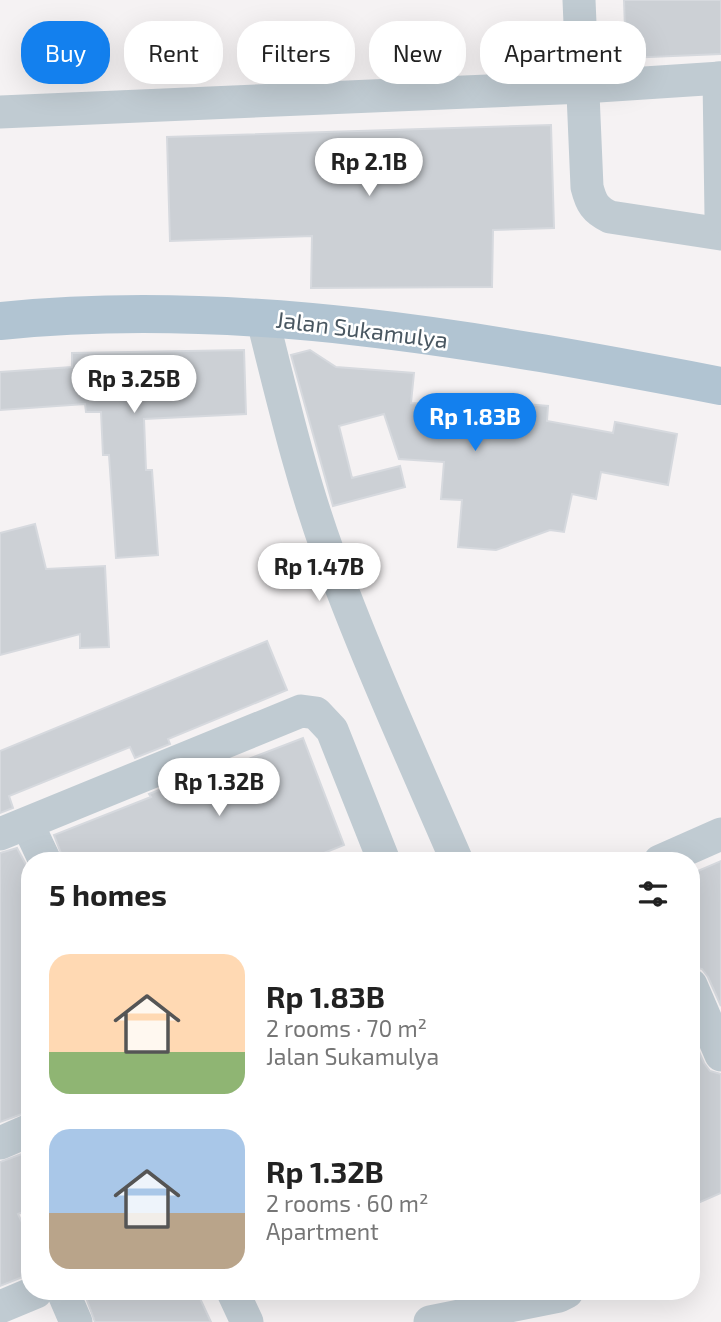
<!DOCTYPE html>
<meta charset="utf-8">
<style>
body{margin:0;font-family:"Exo 2",sans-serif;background:#f6f6f6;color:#222;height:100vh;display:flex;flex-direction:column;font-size:26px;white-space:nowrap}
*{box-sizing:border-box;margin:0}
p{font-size:23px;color:#767676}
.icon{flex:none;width:38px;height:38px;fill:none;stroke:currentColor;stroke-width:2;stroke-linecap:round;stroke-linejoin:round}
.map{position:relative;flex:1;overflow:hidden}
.panel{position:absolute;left:21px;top:852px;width:679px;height:448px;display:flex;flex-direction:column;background:#fff;border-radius:28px;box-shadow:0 7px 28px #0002}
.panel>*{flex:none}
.banner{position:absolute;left:21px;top:21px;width:679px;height:63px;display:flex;gap:14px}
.price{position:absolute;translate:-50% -60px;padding:0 16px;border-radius:24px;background:#fff;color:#222;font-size:23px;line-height:46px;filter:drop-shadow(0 2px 4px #0008)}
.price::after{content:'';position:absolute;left:50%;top:42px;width:21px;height:16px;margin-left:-10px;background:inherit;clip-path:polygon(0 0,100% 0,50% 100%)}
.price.on{background:#1380ee;color:#fff}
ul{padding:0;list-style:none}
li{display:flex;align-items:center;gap:21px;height:175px;padding:0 28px}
li span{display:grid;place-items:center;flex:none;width:196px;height:140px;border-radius:21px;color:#555}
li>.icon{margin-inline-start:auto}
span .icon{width:84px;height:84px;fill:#fffc;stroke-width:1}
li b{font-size:30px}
h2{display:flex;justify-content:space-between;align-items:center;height:84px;padding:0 28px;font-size:30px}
.tag{padding:0 24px;border-radius:28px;background:#fff;box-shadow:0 7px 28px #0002;font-size:24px;line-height:63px}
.tag.on{background:#1380ee;color:#fff}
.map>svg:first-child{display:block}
</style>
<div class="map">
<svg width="721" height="1322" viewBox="0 0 721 1322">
<rect width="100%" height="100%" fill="#f5f2f3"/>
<!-- building -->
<g fill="#ccd0d5" stroke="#d6d9de" stroke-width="2">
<path d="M 624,0 L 721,0 L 721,54 L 626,58 Z"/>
<path d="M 551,125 L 554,228 L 493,230 L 492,287 L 311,288 L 312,236 L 170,241 L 167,137 Z"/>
<path d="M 244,350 L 246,414 L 144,419 L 146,470 L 152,470 L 158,555 L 116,558 L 109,455 L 103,455 L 101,412 L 86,412 L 85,404 L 0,410 L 0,372 L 72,367 L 72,353 Z"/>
<path d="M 310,350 L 336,367 L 414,373 L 411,403 L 424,404 L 424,410 L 513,418 L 514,403 L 548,406 L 547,421 L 613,433 L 615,422 L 677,434 L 668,485 L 601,472 L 596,499 L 572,494 L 564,532 L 550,530 L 496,550 L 458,547 L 462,500 L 441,499 L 444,462 L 399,459 L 384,414 L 339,426 L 352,478 L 400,466 L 405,487 L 333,506 L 291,355 Z"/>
<path d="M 35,524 L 46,569 L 105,566 L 109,647 L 80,648 L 80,634 L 0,655 L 0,533 Z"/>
<path d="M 267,641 L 287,690 L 168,739 L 170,744 L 135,758 L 130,747 L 9,796 L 13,808 L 0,813 L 0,751 Z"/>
<path d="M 303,738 L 344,845 L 304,861 L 64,861 L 54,835 L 151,797 L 149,794 L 184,780 L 186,783 Z"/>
<path d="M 17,848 L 30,872 L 30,1111 L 0,1122 L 0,853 Z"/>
<path d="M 721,861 L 721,1006 L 708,977 L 702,969 L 691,966 L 691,874 Z"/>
<path d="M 691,1034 L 704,1063 L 710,1071 L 721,1074 L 721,1193 L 691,1206 Z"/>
<path d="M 30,1151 L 30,1209 L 18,1214 L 30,1239 L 30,1274 L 0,1286 L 0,1162 Z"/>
<path d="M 84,1292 L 197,1292 L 211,1322 L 95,1322 Z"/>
</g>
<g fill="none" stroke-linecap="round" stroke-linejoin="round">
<!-- minor -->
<g stroke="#c0cbd2" stroke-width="33">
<path d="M 579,0 L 587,187 C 591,203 595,210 610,217 L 721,234"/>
<path d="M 719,78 L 721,216"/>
<path d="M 0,112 L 583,87 L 721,78"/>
<path d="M 262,317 C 282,396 300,475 328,552 C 366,657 413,759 457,861"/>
<path d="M 28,825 L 45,861"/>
<path d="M 0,834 L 301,711 L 316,713 L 332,730 L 384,861"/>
<path d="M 660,861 L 721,834"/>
<path d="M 691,985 L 721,1055"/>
<path d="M 0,1143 L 30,1130"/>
<path d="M 63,1292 L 76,1322"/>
<path d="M 233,1292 L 247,1322"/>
<path d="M 0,1307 L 36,1292"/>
<path d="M 430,1322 L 559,1296 L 567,1292"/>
</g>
<!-- major -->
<path stroke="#b1c4d2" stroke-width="38" d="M 0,321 C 242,296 484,341 721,386"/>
</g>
<g text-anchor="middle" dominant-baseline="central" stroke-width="5" stroke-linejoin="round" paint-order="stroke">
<!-- street labels -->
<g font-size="23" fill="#495761" stroke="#fff">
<text transform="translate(362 329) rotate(7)">Jalan Sukamulya</text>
</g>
</g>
</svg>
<b class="price" style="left:369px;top:198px">Rp 2.1B</b>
<b class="price" style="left:134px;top:415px">Rp 3.25B</b>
<b class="price on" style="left:475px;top:453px">Rp 1.83B</b>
<b class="price" style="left:319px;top:603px">Rp 1.47B</b>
<b class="price" style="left:219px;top:818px">Rp 1.32B</b>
<div class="banner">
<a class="tag on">Buy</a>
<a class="tag">Rent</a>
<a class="tag">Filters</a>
<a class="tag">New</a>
<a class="tag">Apartment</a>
</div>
<section class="panel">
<h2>5 homes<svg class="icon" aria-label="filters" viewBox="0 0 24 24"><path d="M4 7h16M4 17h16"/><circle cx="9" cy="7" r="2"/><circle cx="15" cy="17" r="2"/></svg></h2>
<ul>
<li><span style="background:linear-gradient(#ffd9b3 70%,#8fb573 0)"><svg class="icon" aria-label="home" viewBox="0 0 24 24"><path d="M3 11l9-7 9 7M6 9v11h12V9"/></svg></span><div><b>Rp 1.83B</b><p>2 rooms · 70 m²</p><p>Jalan Sukamulya</p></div></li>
<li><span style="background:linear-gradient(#a9c7e8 60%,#b9a48a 0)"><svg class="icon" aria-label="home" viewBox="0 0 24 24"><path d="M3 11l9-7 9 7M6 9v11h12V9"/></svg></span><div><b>Rp 1.32B</b><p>2 rooms · 60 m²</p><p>Apartment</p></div></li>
</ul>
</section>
</div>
